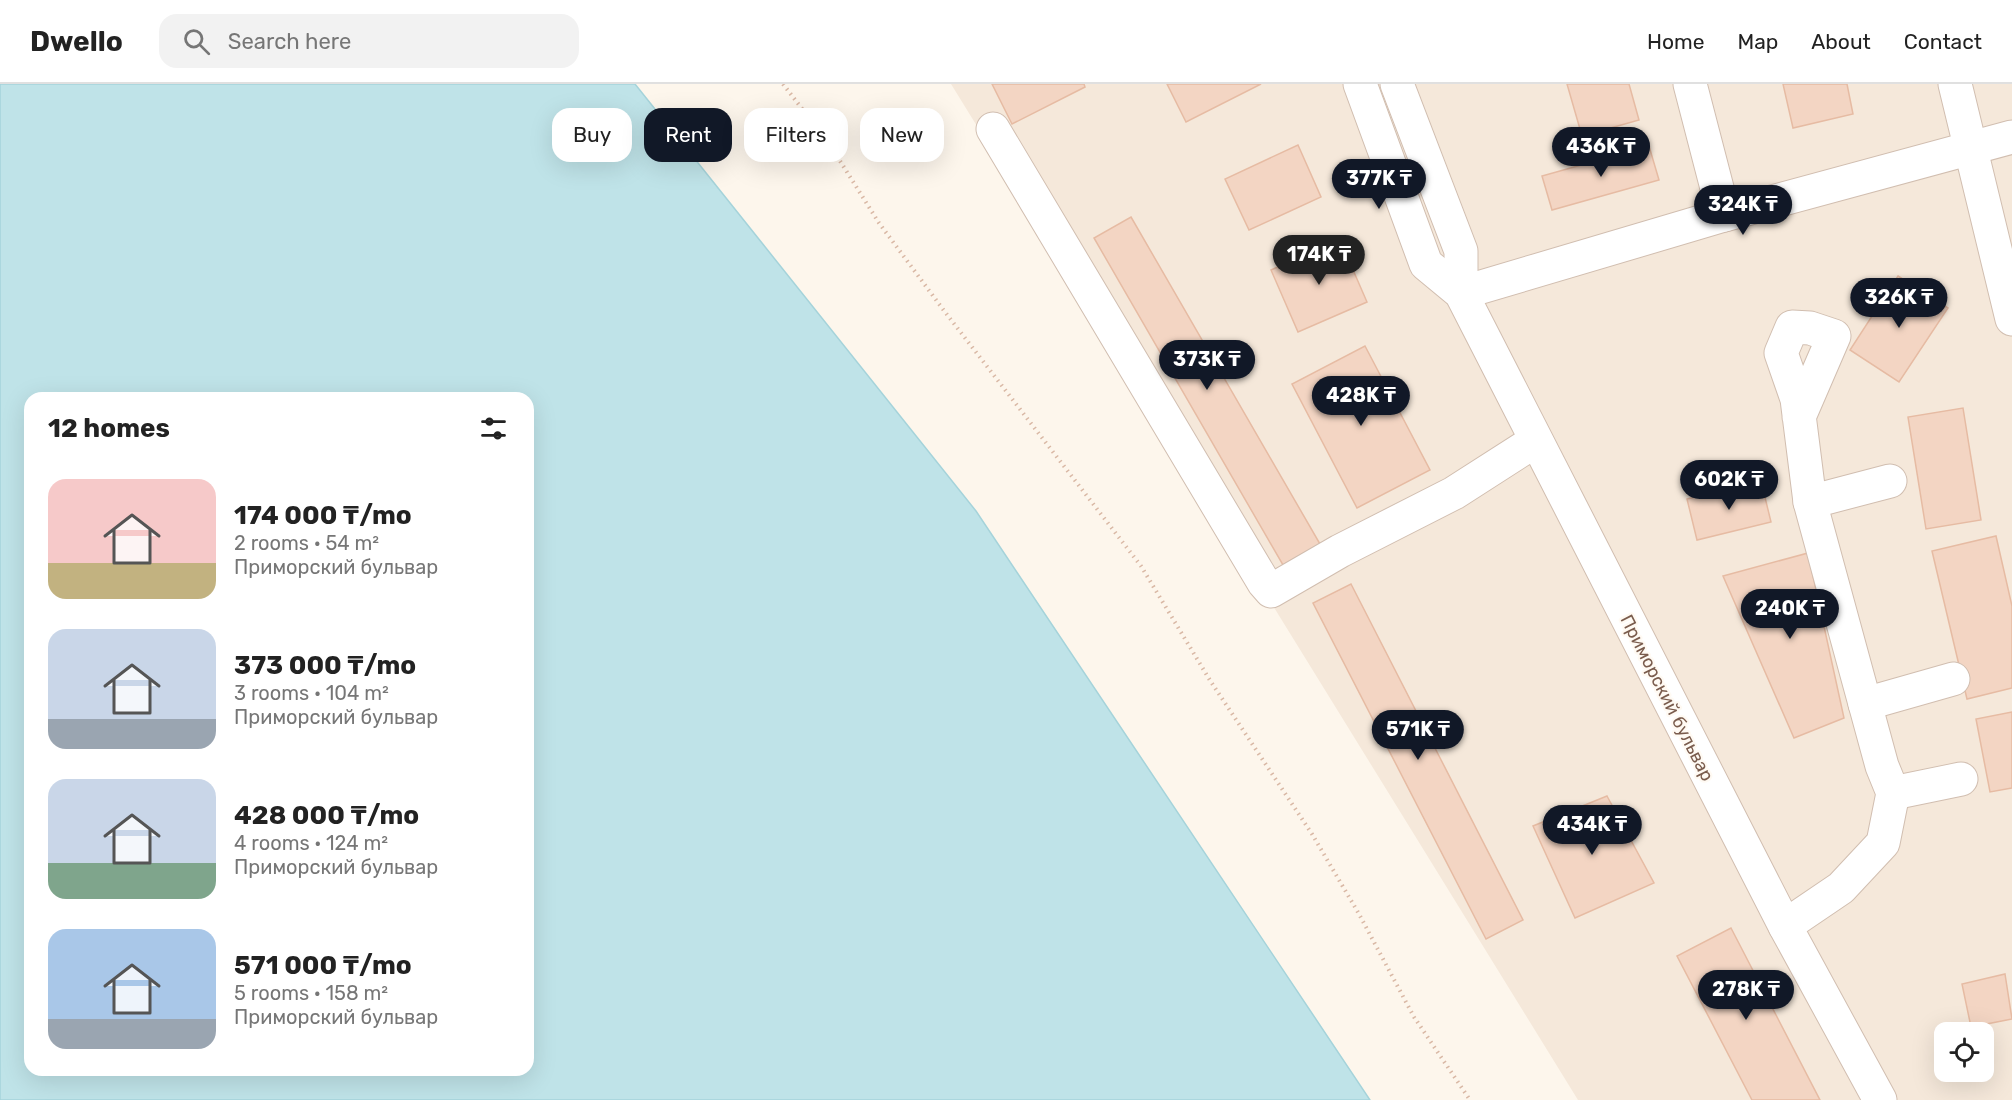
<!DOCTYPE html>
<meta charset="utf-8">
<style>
body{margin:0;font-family:Rubik,sans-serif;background:#f2f2f2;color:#222;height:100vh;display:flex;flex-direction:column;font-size:22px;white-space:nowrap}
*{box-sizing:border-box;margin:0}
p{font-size:20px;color:#767676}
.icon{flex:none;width:33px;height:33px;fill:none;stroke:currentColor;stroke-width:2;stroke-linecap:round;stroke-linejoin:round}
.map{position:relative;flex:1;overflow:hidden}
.details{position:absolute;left:24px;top:308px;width:510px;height:684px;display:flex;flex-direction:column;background:#fff;border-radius:18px;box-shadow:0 6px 24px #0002}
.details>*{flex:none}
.hud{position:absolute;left:552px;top:24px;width:570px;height:54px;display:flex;gap:12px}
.controls{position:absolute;left:1934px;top:938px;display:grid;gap:12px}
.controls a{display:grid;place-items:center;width:60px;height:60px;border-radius:12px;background:#fff;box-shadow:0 6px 24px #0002;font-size:30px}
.price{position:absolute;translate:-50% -51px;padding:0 14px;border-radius:21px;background:#111827;color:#fff;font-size:20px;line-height:39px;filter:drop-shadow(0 2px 3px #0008)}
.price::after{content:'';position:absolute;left:50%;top:36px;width:18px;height:14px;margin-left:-9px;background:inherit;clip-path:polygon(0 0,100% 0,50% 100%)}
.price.selected{background:#222;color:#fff}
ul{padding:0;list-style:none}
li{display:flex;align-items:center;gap:18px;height:150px;padding:0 24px}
li span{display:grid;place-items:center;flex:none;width:168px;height:120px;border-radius:18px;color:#555}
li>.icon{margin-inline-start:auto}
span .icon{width:72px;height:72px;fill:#fffc;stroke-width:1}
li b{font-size:26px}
h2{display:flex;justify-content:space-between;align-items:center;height:72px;padding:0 24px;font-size:26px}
.tag{padding:0 21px;border-radius:18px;background:#fff;box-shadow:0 6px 24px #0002;font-size:21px;line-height:54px}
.tag.selected{background:#111827;color:#fff}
header{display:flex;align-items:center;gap:36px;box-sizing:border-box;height:84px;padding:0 30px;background:#fff;border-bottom:2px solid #e0e0e0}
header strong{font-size:28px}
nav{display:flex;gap:33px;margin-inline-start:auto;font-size:21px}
.search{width:420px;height:54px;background:#f2f2f2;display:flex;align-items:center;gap:15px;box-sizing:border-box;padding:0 21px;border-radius:18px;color:#767676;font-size:22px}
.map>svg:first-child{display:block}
</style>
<header>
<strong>Dwello</strong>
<div class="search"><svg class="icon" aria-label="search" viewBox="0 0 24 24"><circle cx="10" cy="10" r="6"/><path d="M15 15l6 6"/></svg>Search here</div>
<nav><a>Home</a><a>Map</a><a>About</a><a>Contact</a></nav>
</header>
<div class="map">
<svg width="2012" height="1016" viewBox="0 0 2012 1016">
<rect width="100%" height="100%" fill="#fdf6ec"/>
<!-- residential -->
<path fill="#f5e8da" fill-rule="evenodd" d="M 951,0 L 2012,0 L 2012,1016 L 1578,1016 ZM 1944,948 L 1983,948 L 1983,987 L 1944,987 Z"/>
<!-- water -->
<path fill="#bfe3e8" stroke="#a5d3da" stroke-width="1.5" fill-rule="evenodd" d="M 0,0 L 635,0 L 976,427 L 1370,1016 L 0,1016 ZM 30,314 L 528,314 L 528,986 L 30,986 Z"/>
<!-- building -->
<g fill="#f3d5c3" stroke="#e6bba3" stroke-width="1.5">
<path d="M 992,0 L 1084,0 L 1085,3 L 1012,40 Z"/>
<path d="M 1167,0 L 1261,0 L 1186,38 Z"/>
<path d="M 1567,0 L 1629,0 L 1639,36 L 1582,52 Z"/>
<path d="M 1783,0 L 1847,0 L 1853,30 L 1793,44 Z"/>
<path d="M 1298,61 L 1321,113 L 1249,146 L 1225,95 Z"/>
<path d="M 1649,62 L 1659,96 L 1552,126 L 1542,92 Z"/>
<path d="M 1131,133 L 1320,460 L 1283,481 L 1094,154 Z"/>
<path d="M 1340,156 L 1367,218 L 1298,248 L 1271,186 Z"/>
<path d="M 1898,192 L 1948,224 L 1899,298 L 1850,266 Z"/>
<path d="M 1365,262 L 1430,386 L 1357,424 L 1292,300 Z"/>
<path d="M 1963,324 L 1981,436 L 1926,445 L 1908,333 Z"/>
<path d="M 1761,397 L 1771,438 L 1697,456 L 1687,415 Z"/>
<path d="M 1996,452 L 2012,522 L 2012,604 L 1967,615 L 1932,467 Z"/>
<path d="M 1808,469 L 1844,634 L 1794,654 L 1723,492 Z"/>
<path d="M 1351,500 L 1523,836 L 1486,855 L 1313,519 Z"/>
<path d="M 2012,628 L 2012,704 L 1990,708 L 1976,635 Z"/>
<path d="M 1607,712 L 1654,799 L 1575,834 L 1533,742 Z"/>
<path d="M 1731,844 L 1820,1016 L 1752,1016 L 1677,872 Z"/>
<path d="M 2005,890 L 2012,935 L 1971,943 L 1962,900 Z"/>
</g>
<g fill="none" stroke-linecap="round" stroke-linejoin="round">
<defs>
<g id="minor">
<path d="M 1360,0 L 1426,180 L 1461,209 L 1785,842 L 1880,1016"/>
<path d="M 1397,0 L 1461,167 L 1461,209"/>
<path d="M 1690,0 L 1724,131"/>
<path d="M 1955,0 L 2012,235"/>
<path d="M 993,45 L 1264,499 L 1271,507 L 1340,467 L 1454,409 L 1535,357"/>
<path d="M 1461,209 L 1724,131 L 2012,53"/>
<path d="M 1810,418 L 1890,397"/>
<path d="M 1865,620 L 1953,595"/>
<path d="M 1893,709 L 1961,695"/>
<path d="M 1785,842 L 1841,804 L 1883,759 L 1893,709 L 1882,682 L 1810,418 L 1797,315 L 1781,269 L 1792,243 L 1810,244 L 1834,252 L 1799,333"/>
</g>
</defs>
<!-- minor casing -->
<use href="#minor" stroke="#d1beb0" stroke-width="35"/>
<!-- path -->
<path stroke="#d9b8a5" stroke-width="4" stroke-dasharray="1.5 4.5" stroke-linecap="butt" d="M 783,0 L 830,61 L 879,139 L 945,228 L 1141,482 L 1211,598 L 1312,750 L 1359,830 L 1414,933 L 1470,1016"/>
<!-- minor -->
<use href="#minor" stroke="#fff" stroke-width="33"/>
</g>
<g text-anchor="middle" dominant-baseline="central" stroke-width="4.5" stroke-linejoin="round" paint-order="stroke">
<!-- street labels -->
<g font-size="18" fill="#7a5c4d" stroke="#fffaf3">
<text transform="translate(1667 614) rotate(63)">Приморский бульвар</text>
</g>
</g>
</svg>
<div class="controls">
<a><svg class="icon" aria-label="locate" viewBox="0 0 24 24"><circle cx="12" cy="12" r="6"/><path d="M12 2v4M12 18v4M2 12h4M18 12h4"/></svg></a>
</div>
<b class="price" style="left:1601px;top:94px">436K ₸</b>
<b class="price" style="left:1379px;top:126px">377K ₸</b>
<b class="price" style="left:1743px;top:152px">324K ₸</b>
<b class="price selected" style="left:1319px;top:202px">174K ₸</b>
<b class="price" style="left:1899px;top:245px">326K ₸</b>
<b class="price" style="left:1207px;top:307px">373K ₸</b>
<b class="price" style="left:1361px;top:343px">428K ₸</b>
<b class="price" style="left:1729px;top:427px">602K ₸</b>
<b class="price" style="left:1790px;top:556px">240K ₸</b>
<b class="price" style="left:1418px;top:677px">571K ₸</b>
<b class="price" style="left:1592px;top:772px">434K ₸</b>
<b class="price" style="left:1746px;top:937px">278K ₸</b>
<div class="hud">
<a class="tag">Buy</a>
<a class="tag selected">Rent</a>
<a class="tag">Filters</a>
<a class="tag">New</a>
</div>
<section class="details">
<h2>12 homes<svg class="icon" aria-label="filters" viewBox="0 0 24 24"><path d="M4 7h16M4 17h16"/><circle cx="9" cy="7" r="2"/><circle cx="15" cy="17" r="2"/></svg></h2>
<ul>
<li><span style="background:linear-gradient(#f6c9c9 70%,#c2b280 0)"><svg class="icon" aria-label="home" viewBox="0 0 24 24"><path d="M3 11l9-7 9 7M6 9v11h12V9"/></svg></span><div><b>174 000 ₸/mo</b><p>2 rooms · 54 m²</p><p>Приморский бульвар</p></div></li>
<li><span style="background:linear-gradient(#c9d6e8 75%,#9aa5b1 0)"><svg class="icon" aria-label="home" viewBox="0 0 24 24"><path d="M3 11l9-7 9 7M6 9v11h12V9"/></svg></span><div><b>373 000 ₸/mo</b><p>3 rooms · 104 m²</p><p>Приморский бульвар</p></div></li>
<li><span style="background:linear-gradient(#c9d6e8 70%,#7fa58c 0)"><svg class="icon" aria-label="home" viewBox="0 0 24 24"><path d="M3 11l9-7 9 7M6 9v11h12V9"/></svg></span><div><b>428 000 ₸/mo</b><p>4 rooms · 124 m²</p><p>Приморский бульвар</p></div></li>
<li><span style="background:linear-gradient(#a9c7e8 75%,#9aa5b1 0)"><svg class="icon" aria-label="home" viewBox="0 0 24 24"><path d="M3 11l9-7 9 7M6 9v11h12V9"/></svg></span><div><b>571 000 ₸/mo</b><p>5 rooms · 158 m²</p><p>Приморский бульвар</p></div></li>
</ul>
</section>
</div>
